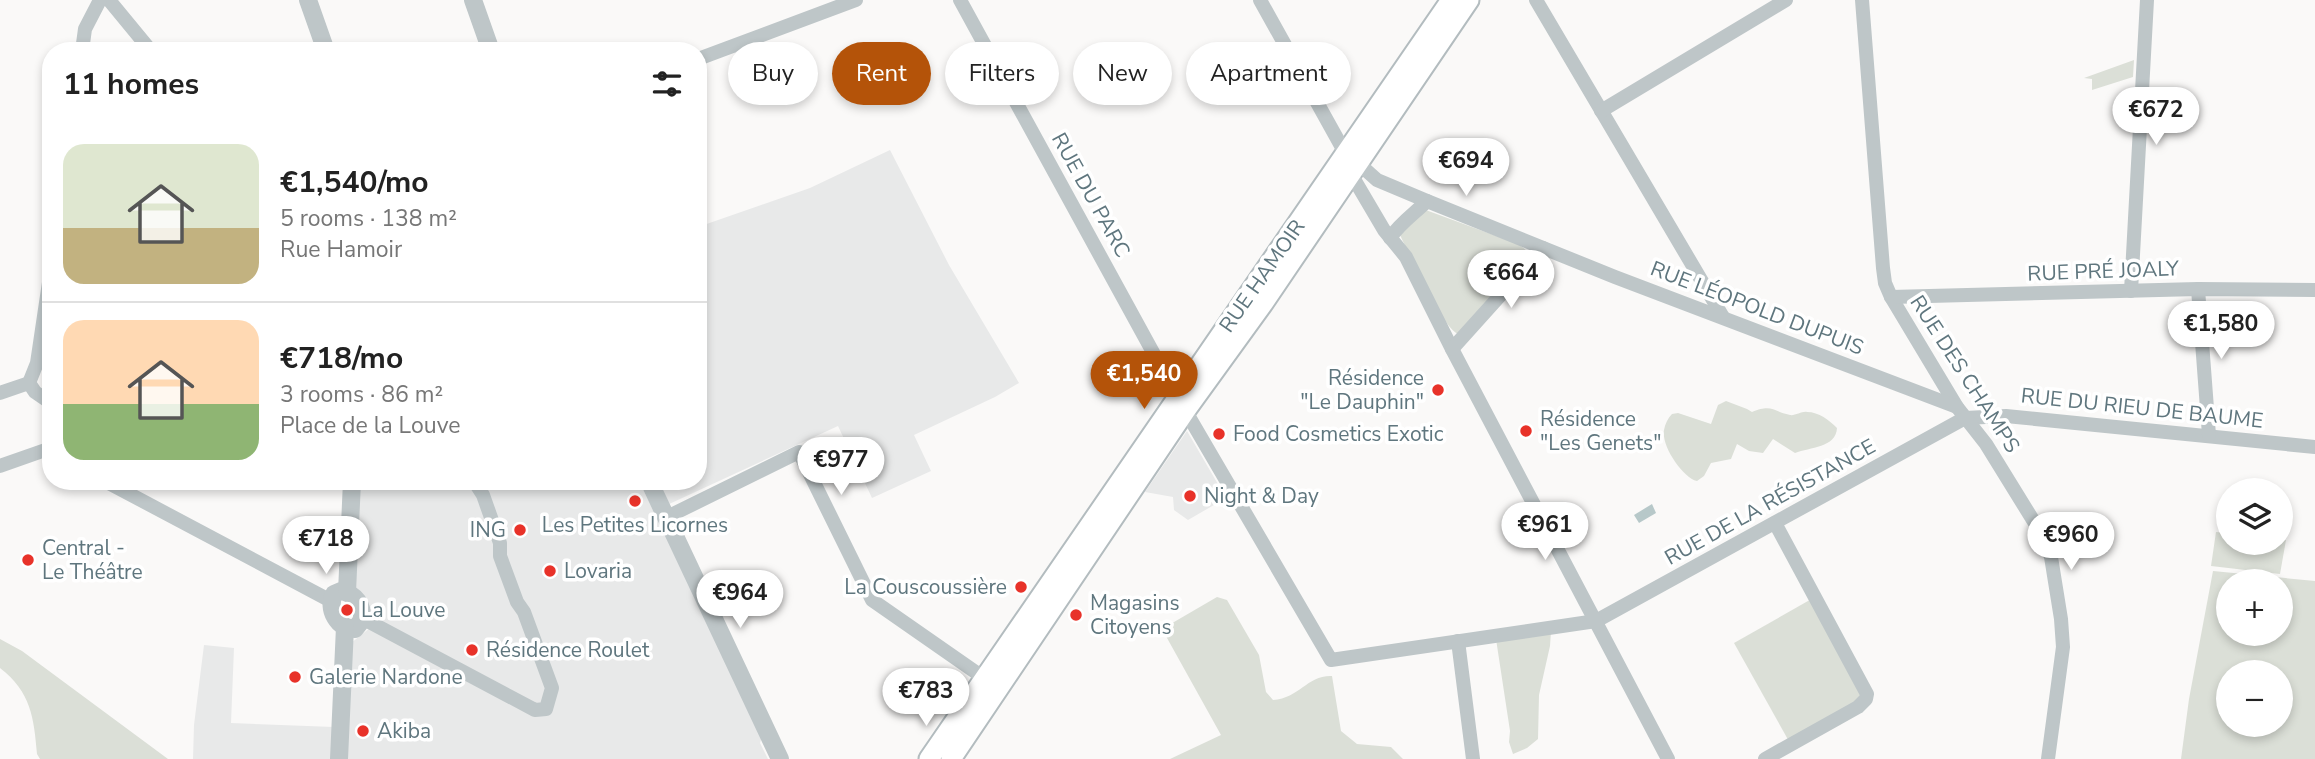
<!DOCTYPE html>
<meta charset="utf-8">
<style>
body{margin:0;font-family:"Nunito Sans",sans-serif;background:#f2f2f2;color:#222;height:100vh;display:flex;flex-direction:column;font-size:26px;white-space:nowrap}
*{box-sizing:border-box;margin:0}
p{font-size:23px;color:#767676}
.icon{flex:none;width:38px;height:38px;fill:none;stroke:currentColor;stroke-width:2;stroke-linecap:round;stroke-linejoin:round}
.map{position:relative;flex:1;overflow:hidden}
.drawer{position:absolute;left:42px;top:42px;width:665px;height:448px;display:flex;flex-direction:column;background:#fff;border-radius:28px;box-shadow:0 4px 10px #0003}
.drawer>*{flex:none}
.top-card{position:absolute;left:728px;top:42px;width:665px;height:63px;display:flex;gap:14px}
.controls{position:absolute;left:2216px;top:478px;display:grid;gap:14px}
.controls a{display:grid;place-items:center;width:77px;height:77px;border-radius:50%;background:#fff;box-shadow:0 4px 10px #0003;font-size:35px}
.price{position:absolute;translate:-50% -60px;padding:0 16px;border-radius:24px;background:#fff;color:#222;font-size:23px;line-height:46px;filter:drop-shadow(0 2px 4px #0008)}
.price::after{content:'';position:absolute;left:50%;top:42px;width:21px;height:16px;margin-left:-10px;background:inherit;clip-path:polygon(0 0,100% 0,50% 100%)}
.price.on{background:#b45309;color:#fff}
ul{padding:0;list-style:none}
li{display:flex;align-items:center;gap:21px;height:175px;padding:0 21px}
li+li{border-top:2px solid #e0e0e0}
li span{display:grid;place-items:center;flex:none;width:196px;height:140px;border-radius:21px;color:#555}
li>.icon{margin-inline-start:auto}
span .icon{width:84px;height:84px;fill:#fffc;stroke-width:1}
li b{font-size:30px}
h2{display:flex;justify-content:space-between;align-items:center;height:84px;padding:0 21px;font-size:30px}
.chip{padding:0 24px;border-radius:32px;background:#fff;box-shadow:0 4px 10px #0003;font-size:24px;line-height:63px}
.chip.on{background:#b45309;color:#fff}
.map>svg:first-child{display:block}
</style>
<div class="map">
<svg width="2315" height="759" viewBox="0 0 2315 759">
<rect width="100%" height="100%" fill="#faf9f8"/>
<!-- built -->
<g fill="#e8e9e9">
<path d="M 890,150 L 949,265 L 1019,383 L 995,397 L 914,435 L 931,471 L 872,498 L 838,426 L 667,505 L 657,481 L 698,481 L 698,227 L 810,188 Z"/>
<path d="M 1187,431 L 1226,498 L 1188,520 L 1174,510 L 1173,497 L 1145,492 Z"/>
<path d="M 359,481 L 639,481 L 762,736 L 760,743 L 768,759 L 346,759 L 351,643 L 370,628 L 355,588 Z"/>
<path d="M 204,645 L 234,648 L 231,723 L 334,727 L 332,759 L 193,759 L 194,725 Z"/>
</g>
<!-- green -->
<g fill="#dbdfd7" fill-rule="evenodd">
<path d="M 2134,60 L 2133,77 L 2092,90 L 2092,79 L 2084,78 Z"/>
<path d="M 1423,209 L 1518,244 L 1525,249 L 1528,255 L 1526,260 L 1458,334 C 1442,327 1409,253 1399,233 Z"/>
<path d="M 1726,401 L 1747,409 L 1752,412 C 1772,404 1772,411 1790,415 C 1795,416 1802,411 1807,412 C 1819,412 1829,420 1837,428 C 1836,448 1810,447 1795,453 L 1773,439 L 1763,453 L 1749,451 L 1737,444 L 1731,459 L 1711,463 L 1704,476 L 1697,481 C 1682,477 1661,445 1664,430 C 1665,424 1668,418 1672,414 L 1678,413 L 1711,424 L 1718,405 Z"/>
<path d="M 2216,532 L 2228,533 L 2228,542 L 2280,542 L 2280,540 L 2286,540 L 2280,574 L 2211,566 Z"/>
<path d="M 2213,571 L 2315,581 L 2315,759 L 2181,759 L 2189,699 ZM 2228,581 L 2280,581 L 2280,634 L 2228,634 ZM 2228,672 L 2280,672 L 2280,724 L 2228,724 Z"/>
<path d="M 1217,597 L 1227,600 L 1259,655 L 1266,692 L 1273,700 C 1300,698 1307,675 1332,676 L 1341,731 L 1357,744 L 1391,747 L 1403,759 L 1170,759 L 1221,735 L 1162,629 Z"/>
<path d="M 1815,597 L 1867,694 L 1791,745 L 1734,643 Z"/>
<path d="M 1551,631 L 1550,646 L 1539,695 L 1538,739 L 1527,748 L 1513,754 L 1509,742 L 1510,731 L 1496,639 Z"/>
<path d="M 0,639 L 22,651 L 168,759 L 40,759 L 37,754 C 34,718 31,692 0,668 Z"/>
</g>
<!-- water -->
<path fill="#b7c8c9" d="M 1652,504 L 1656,513 L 1639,523 L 1634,515 Z"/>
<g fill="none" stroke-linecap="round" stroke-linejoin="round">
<defs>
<g id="secondary">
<path d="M 929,759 L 1451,0"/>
<path d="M 951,759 L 1186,410 L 1262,305 L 1469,0"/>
</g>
</defs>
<!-- secondary casing -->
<use href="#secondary" stroke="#b3bcbf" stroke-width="23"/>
<!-- minor -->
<g stroke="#bec6c8" stroke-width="14">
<path d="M 109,0 L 151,51"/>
<path d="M 960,0 L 1178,398 L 1331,660 L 1596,621 L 1965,418 L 2006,416 L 2315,447"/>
<path d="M 1260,0 L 1334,133 L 1349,160 L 1351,174 L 1384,230 L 1406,257 L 1452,349 L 1668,759"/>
<path d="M 1536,0 L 1723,317"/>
<path d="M 1862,0 L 1883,268 L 1885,283 L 1891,297 L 1957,407 L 1986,444 L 2044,538 L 2051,557 L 2061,619 L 2063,647 L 2048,759"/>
<path d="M 82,51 L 85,29 L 100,0"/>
<path d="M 698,59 L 856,0"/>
<path d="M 1601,111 L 1786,0"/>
<path d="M 1350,160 L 1358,163 L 1377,180 L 1427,201 L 1615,277 L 1957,407"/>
<path d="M 1390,238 C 1400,223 1414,214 1427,201"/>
<path d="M 2198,289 L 2209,435"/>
<path d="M 2131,291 L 2147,0"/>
<path d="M 1891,297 L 2198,289 L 2315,290"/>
<path d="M 1452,349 L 1543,248"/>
<path d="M 29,383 L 37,363 L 51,269"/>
<path d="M 0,393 L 29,383 L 35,392 L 51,403"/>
<path d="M 0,466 L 51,448"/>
<path d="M 105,481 L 331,601"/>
<path d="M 665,518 L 799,452 L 872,600 L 984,678"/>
<path d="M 362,618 L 535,710 L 546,709 L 552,688 L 524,612 L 517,602 L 500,556 L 500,543 L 483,495 L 474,481"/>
<path d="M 1458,641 L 1473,759"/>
<path d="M 1765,759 L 1858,707 L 1866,699 L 1867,694 L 1775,523"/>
</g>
<!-- tertiary -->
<g stroke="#bec6c8" stroke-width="18">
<path d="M 308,0 L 326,51"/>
<path d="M 473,0 L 491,51"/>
<path d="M 649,481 L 780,759"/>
<path d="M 341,591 C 356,594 363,605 362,620 L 355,629 C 337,628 327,610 334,594 Z"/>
<path d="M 347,592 L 352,481"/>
<path d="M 339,759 L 345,627"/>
</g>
<!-- secondary -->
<use href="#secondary" stroke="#fff" stroke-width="19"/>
</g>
<!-- markers -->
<g fill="#e83229" stroke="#fff" stroke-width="2.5">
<circle cx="1438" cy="390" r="7"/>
<circle cx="1526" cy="431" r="7"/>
<circle cx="1219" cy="434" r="7"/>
<circle cx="1190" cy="496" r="7"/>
<circle cx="635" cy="501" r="7"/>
<circle cx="520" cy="530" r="7"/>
<circle cx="28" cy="560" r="7"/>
<circle cx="550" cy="571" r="7"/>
<circle cx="1021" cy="587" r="7"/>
<circle cx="347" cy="610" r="7"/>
<circle cx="1076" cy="615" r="7"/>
<circle cx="472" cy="650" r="7"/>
<circle cx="295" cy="677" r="7"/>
<circle cx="363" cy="731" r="7"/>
</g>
<g text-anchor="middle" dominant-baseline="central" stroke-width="7" stroke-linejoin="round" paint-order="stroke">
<!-- street labels -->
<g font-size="21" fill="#5f767e" stroke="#fff">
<text transform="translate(1091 195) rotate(61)">RUE DU PARC</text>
<text transform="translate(2103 271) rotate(-2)">RUE PRÉ JOALY</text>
<text transform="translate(1262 276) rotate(-55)">RUE HAMOIR</text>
<text transform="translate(1757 308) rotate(21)">RUE LÉOPOLD DUPUIS</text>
<text transform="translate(1965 374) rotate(57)">RUE DES CHAMPS</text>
<text transform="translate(2142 408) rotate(6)">RUE DU RIEU DE BAUME</text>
<text transform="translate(1770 502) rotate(-29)">RUE DE LA RÉSISTANCE</text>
</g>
<!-- poi labels -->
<g font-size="21" fill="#5f767e" stroke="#fff" text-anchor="start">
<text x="1424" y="378" text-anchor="end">Résidence<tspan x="1424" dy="24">"Le Dauphin"</tspan></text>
<text x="1540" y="419">Résidence<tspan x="1540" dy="24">"Les Genets"</tspan></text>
<text x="1233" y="434">Food Cosmetics Exotic</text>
<text x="1204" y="496">Night &amp; Day</text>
<text x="635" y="525" text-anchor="middle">Les Petites Licornes</text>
<text x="506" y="530" text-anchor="end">ING</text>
<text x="42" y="548">Central -<tspan x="42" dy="24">Le Théâtre</tspan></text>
<text x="564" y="571">Lovaria</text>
<text x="1007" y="587" text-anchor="end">La Couscoussière</text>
<text x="1090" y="603">Magasins<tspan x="1090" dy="24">Citoyens</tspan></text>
<text x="361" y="610">La Louve</text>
<text x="486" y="650">Résidence Roulet</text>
<text x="309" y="677">Galerie Nardone</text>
<text x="377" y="731">Akiba</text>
</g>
</g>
</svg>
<div class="controls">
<a><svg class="icon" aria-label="layers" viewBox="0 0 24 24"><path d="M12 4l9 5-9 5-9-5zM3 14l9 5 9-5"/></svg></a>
<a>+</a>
<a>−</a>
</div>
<b class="price" style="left:2156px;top:147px">€672</b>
<b class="price" style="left:1466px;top:198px">€694</b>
<b class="price" style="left:1511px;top:310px">€664</b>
<b class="price" style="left:2221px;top:361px">€1,580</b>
<b class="price on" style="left:1144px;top:411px">€1,540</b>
<b class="price" style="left:841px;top:497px">€977</b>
<b class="price" style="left:1545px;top:562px">€961</b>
<b class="price" style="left:2071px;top:572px">€960</b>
<b class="price" style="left:326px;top:576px">€718</b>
<b class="price" style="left:740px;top:630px">€964</b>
<b class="price" style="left:926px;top:728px">€783</b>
<div class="top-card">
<a class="chip">Buy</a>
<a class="chip on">Rent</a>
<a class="chip">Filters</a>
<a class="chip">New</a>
<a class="chip">Apartment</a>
</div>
<section class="drawer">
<h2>11 homes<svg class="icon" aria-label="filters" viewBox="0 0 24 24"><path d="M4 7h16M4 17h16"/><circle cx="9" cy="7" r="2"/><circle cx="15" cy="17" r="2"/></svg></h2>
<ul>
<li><span style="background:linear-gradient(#dfe7d0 60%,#c2b280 0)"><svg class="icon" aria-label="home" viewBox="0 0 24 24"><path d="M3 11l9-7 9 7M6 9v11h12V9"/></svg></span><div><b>€1,540/mo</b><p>5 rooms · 138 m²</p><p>Rue Hamoir</p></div></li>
<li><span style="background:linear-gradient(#ffd9b3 60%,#8fb573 0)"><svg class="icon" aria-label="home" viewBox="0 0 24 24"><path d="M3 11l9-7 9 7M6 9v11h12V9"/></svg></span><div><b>€718/mo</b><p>3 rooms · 86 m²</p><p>Place de la Louve</p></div></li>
</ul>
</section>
</div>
